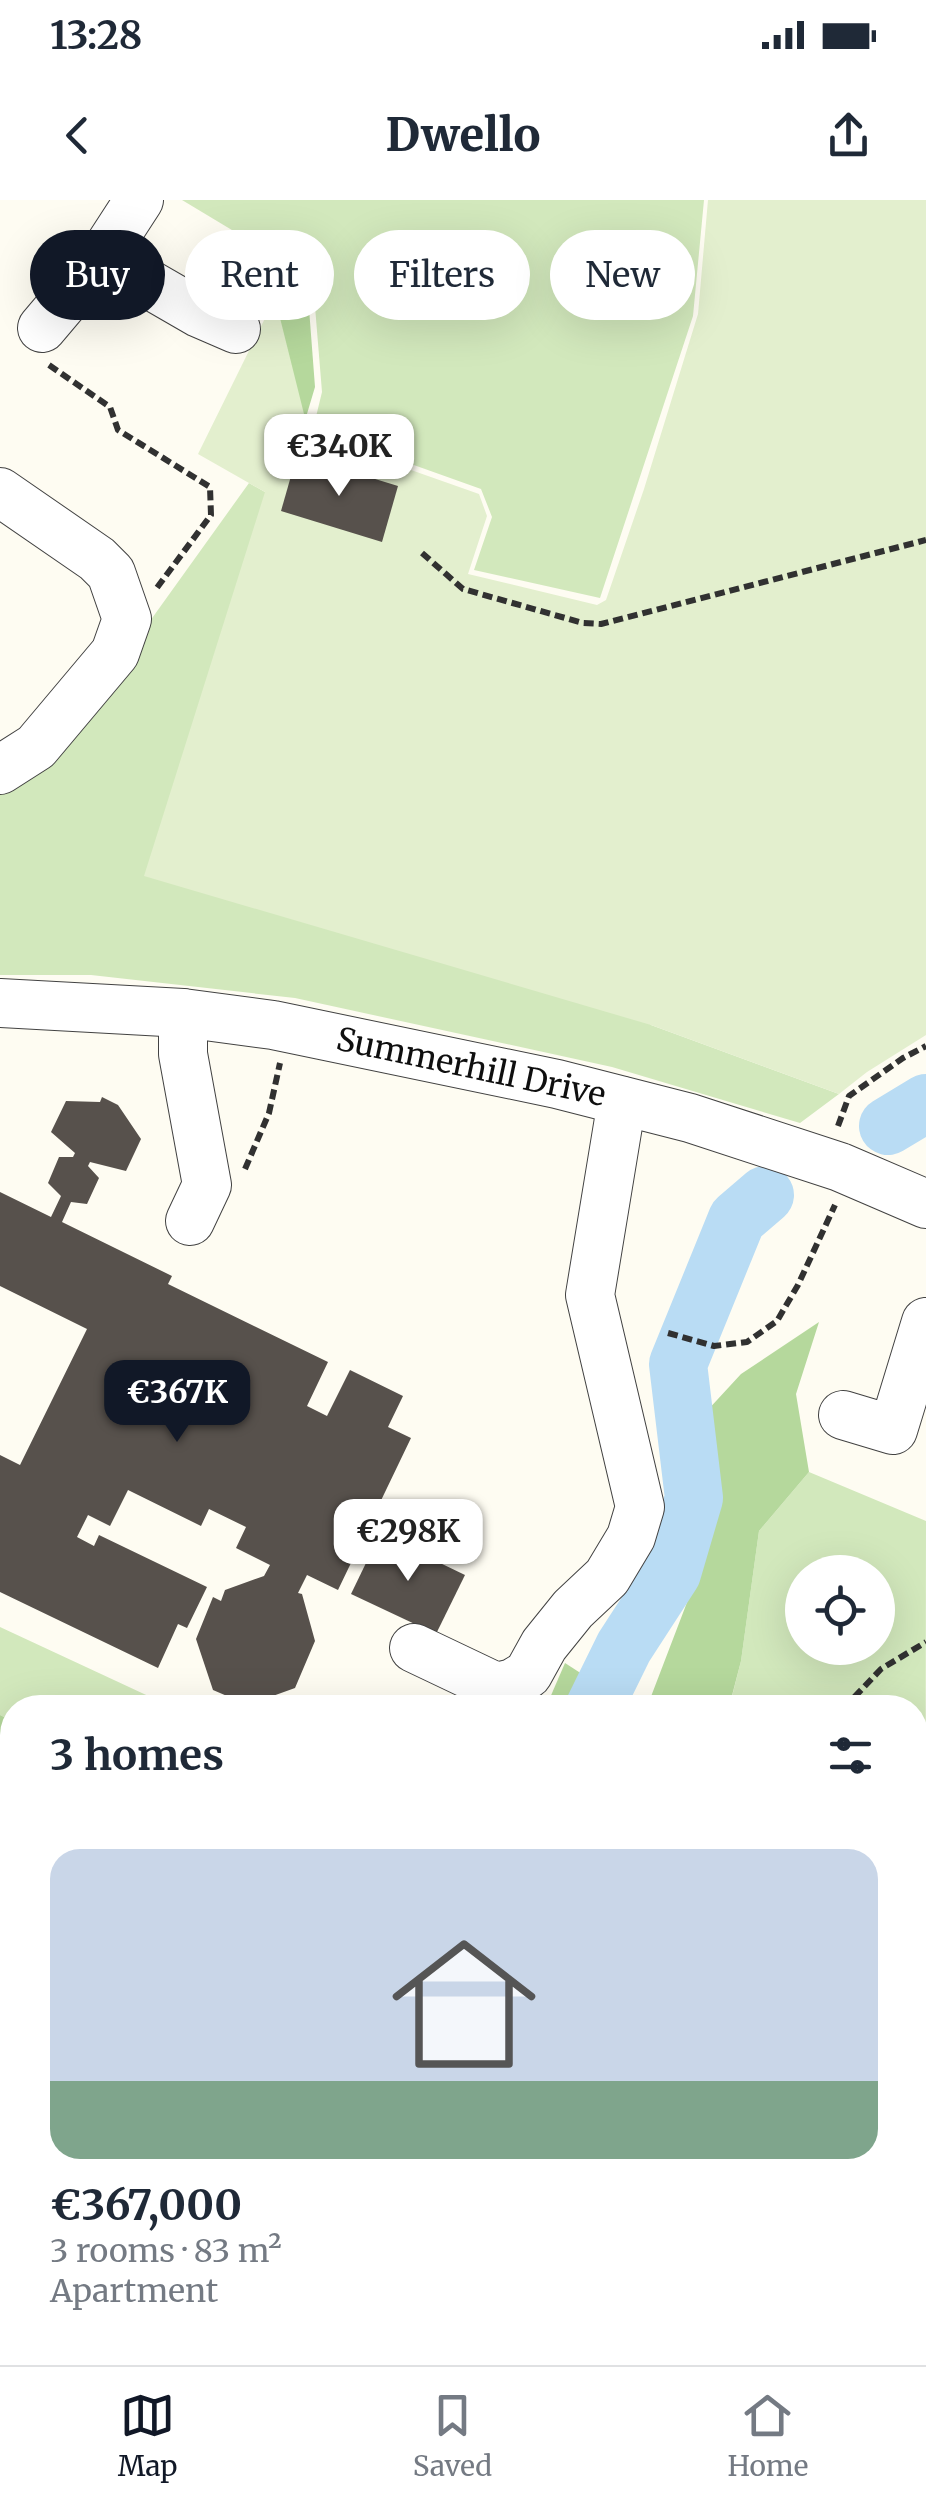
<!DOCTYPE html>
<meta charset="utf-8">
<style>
body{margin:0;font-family:Merriweather,serif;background:#f6f6f7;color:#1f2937;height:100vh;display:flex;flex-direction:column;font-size:38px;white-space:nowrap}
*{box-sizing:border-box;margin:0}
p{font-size:32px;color:#747a83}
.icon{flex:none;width:55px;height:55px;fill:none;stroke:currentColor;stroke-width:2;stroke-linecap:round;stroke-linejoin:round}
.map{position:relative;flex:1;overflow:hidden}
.side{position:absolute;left:0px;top:1495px;width:928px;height:670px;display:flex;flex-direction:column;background:#fff;border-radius:40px 40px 0 0;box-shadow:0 10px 40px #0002}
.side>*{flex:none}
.top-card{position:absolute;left:30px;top:30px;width:868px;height:90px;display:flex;gap:20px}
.tools{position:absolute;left:785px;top:1355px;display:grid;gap:20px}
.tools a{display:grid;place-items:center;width:110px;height:110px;border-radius:50%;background:#fff;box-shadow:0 10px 40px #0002;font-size:50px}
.price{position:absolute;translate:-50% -85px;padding:0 22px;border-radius:20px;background:#fff;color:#222;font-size:32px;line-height:65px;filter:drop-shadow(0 2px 5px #0008)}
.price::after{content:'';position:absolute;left:50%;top:60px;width:30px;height:22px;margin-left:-15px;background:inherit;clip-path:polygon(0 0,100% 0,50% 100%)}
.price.active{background:#111827;color:#fff}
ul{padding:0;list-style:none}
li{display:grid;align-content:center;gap:20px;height:530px;padding:0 50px}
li+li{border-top:2px solid #e0e1e3}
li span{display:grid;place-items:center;height:310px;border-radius:30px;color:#555}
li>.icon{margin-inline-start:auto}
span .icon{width:180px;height:180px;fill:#fffc;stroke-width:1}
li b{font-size:42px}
h2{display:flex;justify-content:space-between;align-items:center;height:120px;padding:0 50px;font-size:42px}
.pill{padding:0 35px;border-radius:45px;background:#fff;box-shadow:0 10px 40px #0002;font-size:35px;line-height:90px}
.pill.active{background:#111827;color:#fff}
.status{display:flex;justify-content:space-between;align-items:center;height:70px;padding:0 50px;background:#fff;direction:ltr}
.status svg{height:28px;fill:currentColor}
header{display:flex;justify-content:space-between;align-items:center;height:130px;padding:0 50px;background:#fff;font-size:45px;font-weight:800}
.dock{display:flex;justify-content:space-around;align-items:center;height:140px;border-top:2px solid #e0e1e3;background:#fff;font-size:28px;color:#747a83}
.dock a{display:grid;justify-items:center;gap:5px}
.dock .active{color:#111827}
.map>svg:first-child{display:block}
</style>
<div class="status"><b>13:28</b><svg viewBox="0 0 49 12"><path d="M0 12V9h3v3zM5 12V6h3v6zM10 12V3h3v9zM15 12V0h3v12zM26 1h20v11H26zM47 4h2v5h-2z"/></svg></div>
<header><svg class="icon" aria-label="back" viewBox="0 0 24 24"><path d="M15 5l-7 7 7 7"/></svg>Dwello<svg class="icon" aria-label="share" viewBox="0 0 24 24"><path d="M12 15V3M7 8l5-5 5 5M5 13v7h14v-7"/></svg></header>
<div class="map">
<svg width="926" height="2165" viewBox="0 0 926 2165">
<rect width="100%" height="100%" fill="#fefcf2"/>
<!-- green -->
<g fill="#d2e8bc" fill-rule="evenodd">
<path d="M 182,0 L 704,0 L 693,116 L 600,398 L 474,370 L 492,317 L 481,289 L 313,229 L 322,192 L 312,70 L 293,44 L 275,98 L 260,47 Z"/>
<path d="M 249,283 L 265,292 L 651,825 L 839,894 L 800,923 L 612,867 L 295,798 L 91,775 L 0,775 L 0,588 L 145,428 Z"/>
<path d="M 809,1272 L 926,1321 L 925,2014 L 915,2009 L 915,1508 L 729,1508 L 741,1461 L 759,1331 ZM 802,1372 L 878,1372 L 878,1448 L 802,1448 Z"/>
<path d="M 0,1427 L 172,1507 L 12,1508 L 12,1521 L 0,1515 Z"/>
</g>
<!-- forest -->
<g fill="#b5d89c">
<path d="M 296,50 L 306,69 L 315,187 L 301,234 L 209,252 L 281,95 Z"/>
<path d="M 819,1122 L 796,1194 L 809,1272 L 759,1331 L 741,1461 L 729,1507 L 647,1507 L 712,1337 L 714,1271 L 705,1213 L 741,1174 Z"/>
<path d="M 565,1463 L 633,1507 L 546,1507 Z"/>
<path d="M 0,1515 L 12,1521 L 12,1594 L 0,1589 Z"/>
</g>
<!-- pitch -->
<path fill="#e3efce" d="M 708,0 L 926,0 L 926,835 L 867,872 L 839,894 L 651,825 L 144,676 L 265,292 L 198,254 L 275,98 L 309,234 L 479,294 L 487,316 L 468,374 L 597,405 L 606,400 L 644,289 L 698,114 Z"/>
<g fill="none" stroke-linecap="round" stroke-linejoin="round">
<!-- river -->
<g stroke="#b9dcf4" stroke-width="58">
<path d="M 888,926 L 926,903"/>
<path d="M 594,1508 L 624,1447 L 672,1373 L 694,1298 L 678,1164 L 737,1019 L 765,995"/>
<path d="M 0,2039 L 12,2046"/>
<path d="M 347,2152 L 364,2165"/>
<path d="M 481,2165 L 492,2152"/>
</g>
</g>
<!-- building -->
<g fill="#57514c">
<path d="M 297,255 L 398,286 L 382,342 L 281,311 Z"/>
<path d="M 102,897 L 118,905 L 141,939 L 126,971 L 90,962 L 88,966 L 99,978 L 87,1004 L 71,1002 L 62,1022 L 172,1076 L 168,1084 L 328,1162 L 307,1206 L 327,1216 L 350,1170 L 403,1196 L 388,1227 L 411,1238 L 338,1390 L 307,1375 L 298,1393 L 302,1394 L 315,1441 L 295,1488 L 248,1505 L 213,1490 L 196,1439 L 213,1397 L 221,1401 L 225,1390 L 264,1376 L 270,1365 L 236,1348 L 246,1327 L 209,1309 L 201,1326 L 128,1290 L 110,1326 L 88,1315 L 77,1337 L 94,1346 L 99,1335 L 207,1387 L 187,1428 L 178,1424 L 158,1468 L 0,1392 L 0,1255 L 20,1265 L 87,1129 L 0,1086 L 0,992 L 51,1017 L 61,996 L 48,983 L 59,957 L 73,957 L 75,953 L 51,932 L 66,901 L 100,902 Z"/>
<path d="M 380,1334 L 465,1375 L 436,1434 L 351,1394 Z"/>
<path d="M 653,2152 L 701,2152 L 695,2165 L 648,2165 Z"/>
</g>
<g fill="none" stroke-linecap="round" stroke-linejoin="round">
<defs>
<g id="minor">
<path d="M 102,57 L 199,113 L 236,129"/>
<path d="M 42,128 L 102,57 L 139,0"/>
<path d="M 0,292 L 97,359 L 111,373 L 127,419 L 115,453 L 36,547 L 0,570"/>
<path d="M 0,803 L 183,813 L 273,825 L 557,884 L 690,918 L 840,967 L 926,1004"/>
<path d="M 183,813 L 183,854 L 207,985 L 190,1021"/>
<path d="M 843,1215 L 893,1230 L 926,1122"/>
<path d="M 414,1448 L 496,1487 L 513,1483 L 528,1474 L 544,1445 L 573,1409 L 607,1377 L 631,1337 L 640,1307 L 590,1095 L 622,901"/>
<path d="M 585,2165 L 592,2152"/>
<path d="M 760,2165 L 765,2152"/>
</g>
<g id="highway">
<path d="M 0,1637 L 12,1642"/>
<path d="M 915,2060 L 926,2067"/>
</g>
</defs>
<!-- minor casing -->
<use href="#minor" stroke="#424242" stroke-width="50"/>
<!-- highway casing -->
<use href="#highway" stroke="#202020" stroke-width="58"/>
<!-- path -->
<g stroke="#313131" stroke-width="6" stroke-dasharray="10 5" stroke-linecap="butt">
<path d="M 49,165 L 110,207 L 118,230 L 210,287 L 211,315 L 156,389"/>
<path d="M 422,353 L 463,389 L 583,423 L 601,424 L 926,340"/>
<path d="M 838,926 L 849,896 L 903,858 L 926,846"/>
<path d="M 245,969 L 269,913 L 280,863"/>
<path d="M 668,1133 L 714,1146 L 747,1142 L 777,1121 L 798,1085 L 835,1005"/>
<path d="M 844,1508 L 881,1469 L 926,1442"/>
<path d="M 915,1756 L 926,1747"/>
<path d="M 915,1937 L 917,1970"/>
<path d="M 915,1995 L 915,1997"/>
</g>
<!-- minor -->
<use href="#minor" stroke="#fff" stroke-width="48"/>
<!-- highway -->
<use href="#highway" stroke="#eda561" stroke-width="55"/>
</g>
<g text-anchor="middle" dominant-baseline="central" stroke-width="10" stroke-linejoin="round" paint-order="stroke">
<!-- street labels -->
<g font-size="32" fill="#0f0f0f" stroke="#fff">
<text transform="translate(471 867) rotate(12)">Summerhill Drive</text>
</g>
</g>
</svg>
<div class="tools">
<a><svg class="icon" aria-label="locate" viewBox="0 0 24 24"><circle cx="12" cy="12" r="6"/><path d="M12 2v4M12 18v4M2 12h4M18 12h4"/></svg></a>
</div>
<b class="price" style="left:339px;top:299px">€340K</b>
<b class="price active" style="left:177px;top:1245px">€367K</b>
<b class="price" style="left:408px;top:1384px">€298K</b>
<div class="top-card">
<a class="pill active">Buy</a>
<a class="pill">Rent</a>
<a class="pill">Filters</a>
<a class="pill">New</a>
</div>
<section class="side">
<h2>3 homes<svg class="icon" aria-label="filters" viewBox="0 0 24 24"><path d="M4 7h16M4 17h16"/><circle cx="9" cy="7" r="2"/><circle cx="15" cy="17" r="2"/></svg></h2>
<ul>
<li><span style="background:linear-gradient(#c9d6e8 75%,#7fa58c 0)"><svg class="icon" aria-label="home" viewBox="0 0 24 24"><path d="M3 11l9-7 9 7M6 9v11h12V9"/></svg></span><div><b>€367,000</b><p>3 rooms · 83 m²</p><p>Apartment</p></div></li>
</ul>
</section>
</div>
<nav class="dock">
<a class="active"><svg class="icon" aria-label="map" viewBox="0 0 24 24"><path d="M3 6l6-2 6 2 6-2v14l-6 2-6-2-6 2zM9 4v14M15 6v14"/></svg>Map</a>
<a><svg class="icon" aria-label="saved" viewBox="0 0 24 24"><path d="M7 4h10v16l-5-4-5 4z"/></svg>Saved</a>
<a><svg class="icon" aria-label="home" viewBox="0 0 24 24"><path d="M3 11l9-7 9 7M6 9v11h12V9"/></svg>Home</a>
</nav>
